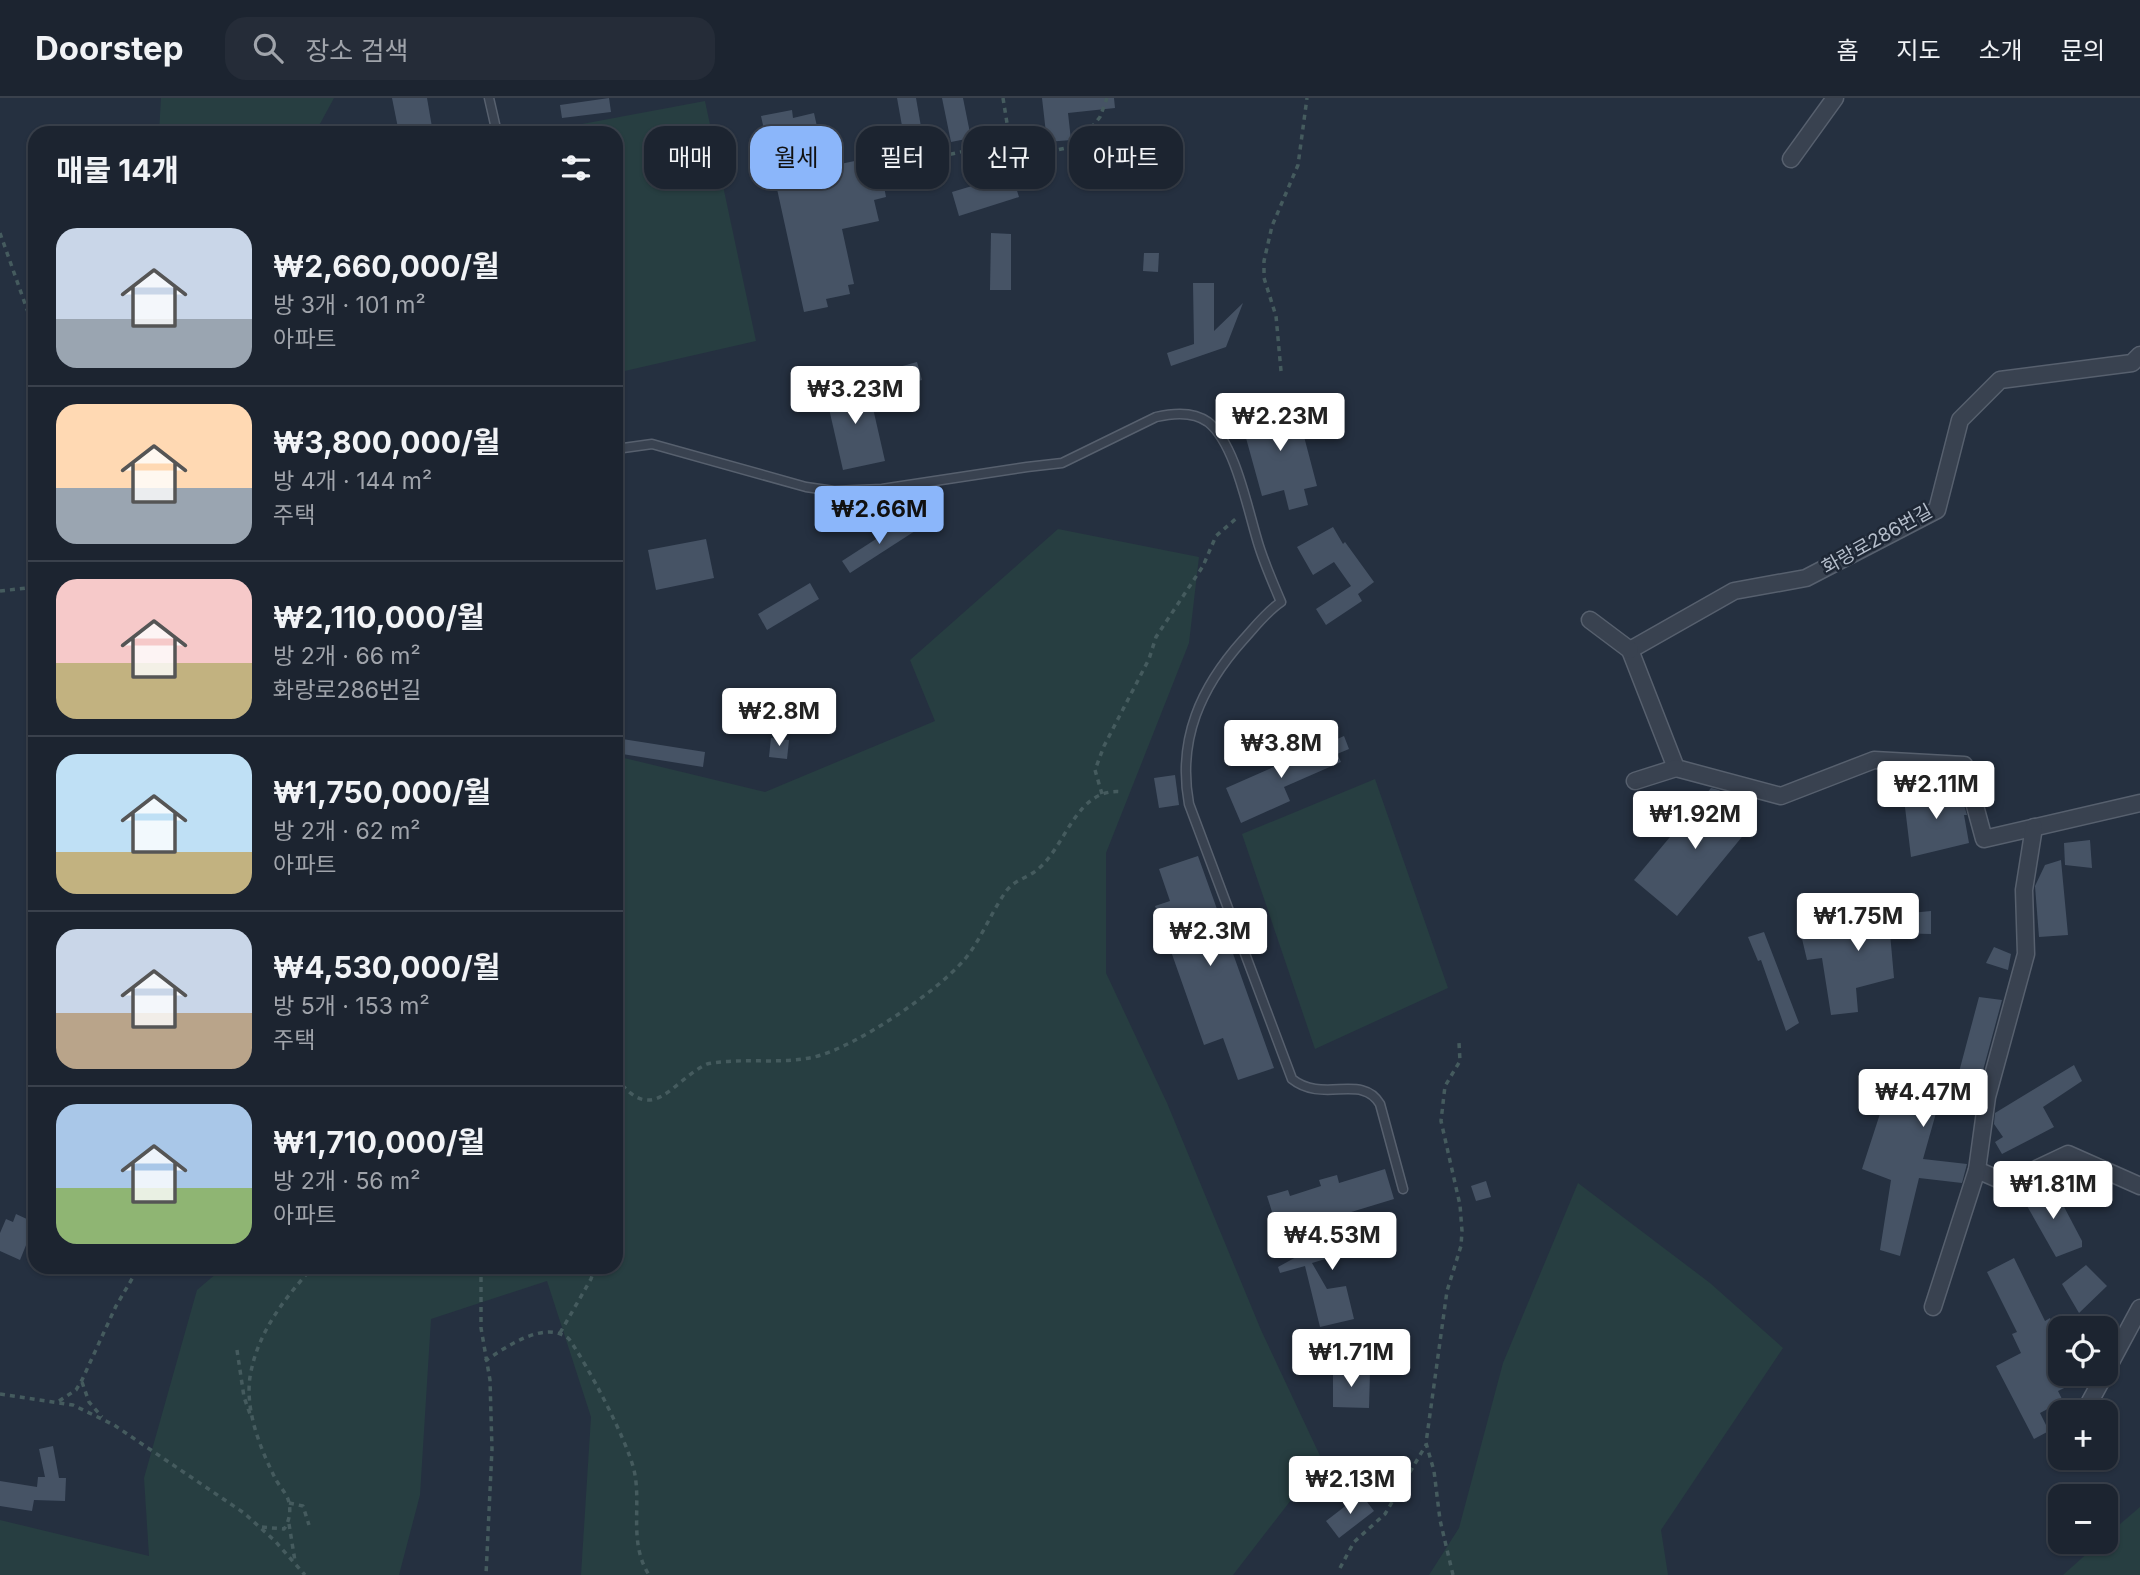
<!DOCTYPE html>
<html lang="ko">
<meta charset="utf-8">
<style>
body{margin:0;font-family:Inter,"Noto Sans KR",sans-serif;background:#252c38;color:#f1f3f6;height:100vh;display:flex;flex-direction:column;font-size:26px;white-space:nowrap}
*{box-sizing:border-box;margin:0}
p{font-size:23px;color:#a0a4ab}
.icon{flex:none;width:38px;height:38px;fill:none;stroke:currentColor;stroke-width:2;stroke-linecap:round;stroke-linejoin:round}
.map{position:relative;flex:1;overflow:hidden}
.side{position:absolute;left:28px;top:28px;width:595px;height:1148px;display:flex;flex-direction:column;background:#1c2430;border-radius:21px;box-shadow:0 2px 5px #0004,0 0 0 2px #3a414c}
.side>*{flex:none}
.top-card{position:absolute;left:644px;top:28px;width:665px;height:63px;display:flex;gap:14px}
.controls{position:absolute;left:2048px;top:1218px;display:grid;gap:14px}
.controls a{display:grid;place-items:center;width:70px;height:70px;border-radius:14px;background:#1c2430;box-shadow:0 2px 5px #0004,0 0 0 2px #3a414c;font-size:35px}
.price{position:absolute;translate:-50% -60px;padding:0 16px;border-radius:7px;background:#fff;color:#222;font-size:23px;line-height:46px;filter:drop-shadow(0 2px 4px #0008)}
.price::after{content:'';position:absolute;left:50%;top:42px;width:21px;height:16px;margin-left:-10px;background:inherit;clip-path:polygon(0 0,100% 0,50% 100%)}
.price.selected{background:#8bb6fa;color:#111}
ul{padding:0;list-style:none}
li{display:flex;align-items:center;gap:21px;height:175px;padding:0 28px}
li+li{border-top:2px solid #3a414c}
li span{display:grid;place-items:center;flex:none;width:196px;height:140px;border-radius:21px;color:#555}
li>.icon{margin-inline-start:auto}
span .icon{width:84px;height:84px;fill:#fffc;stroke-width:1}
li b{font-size:30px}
h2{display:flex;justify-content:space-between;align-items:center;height:84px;padding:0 28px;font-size:30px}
.tag{padding:0 24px;border-radius:21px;background:#1c2430;box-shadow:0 2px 5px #0004,0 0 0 2px #3a414c;font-size:24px;line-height:63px}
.tag.selected{background:#8bb6fa;color:#111}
header{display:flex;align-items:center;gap:42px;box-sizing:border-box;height:98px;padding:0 35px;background:#1c2430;border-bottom:2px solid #3a414c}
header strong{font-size:33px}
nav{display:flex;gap:38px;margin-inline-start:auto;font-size:24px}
.search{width:490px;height:63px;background:#252c38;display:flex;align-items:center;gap:18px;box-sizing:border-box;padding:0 24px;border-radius:21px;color:#a0a4ab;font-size:26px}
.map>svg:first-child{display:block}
</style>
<header>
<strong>Doorstep</strong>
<div class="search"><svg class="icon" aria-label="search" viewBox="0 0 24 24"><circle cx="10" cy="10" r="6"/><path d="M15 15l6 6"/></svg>장소 검색</div>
<nav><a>홈</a><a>지도</a><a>소개</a><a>문의</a></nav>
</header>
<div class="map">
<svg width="2140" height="1477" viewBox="0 0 2140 1477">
<rect width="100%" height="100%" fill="#253040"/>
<!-- green -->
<g fill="#273e41">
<path d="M 161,0 L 334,0 L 315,35 L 159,35 Z"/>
<path d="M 705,3 L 756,243 L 616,275 L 616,35 L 551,35 L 550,32 Z"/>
<path d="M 1058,431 L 1199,459 L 1189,545 L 1106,755 L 1106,875 L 1167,1005 L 1261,1232 L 1322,1362 L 1233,1477 L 581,1477 L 591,1319 L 547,1183 L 431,1221 L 420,1397 L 399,1477 L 0,1477 L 0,1422 L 149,1458 L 144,1380 L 197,1192 L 224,1169 L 616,1169 L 616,658 L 765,694 L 935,623 L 910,562 Z"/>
<path d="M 1375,681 L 1448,890 L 1315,951 L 1242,736 Z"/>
<path d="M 1578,1085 L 1710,1185 L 1783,1250 L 1661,1432 L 1668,1477 L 1429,1477 L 1459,1430 L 1503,1265 Z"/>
<path d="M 2140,1409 L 2140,1477 L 2063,1477 L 2100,1444 L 2105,1444 L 2105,1439 Z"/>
</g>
<!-- building -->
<g fill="#465365">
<path d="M 392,0 L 427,0 L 433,35 L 399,35 Z"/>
<path d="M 609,0 L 611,14 L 562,20 L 560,7 Z"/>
<path d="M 897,0 L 916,0 L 924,46 L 906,50 Z"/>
<path d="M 942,0 L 963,0 L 971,40 L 951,44 Z"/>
<path d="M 1042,0 L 1114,0 L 1115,10 L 1068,15 L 1071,42 L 1047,44 Z"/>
<path d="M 792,12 L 793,20 L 814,15 L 826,69 L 869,60 L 873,75 L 876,75 L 878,83 L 883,83 L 886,99 L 874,102 L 879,123 L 842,131 L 854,186 L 848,187 L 850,196 L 826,201 L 828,209 L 804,214 L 761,18 Z"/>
<path d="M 1012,76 L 1019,99 L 959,118 L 952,94 Z"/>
<path d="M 991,135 L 1011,136 L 1011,192 L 990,192 Z"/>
<path d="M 1144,155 L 1159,155 L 1158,174 L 1143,173 Z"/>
<path d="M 1193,185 L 1214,185 L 1214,233 L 1243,205 L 1226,249 L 1171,268 L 1167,255 L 1194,246 Z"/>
<path d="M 917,264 L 922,282 L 882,293 L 877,275 Z"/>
<path d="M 867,284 L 885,363 L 843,372 L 825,293 Z"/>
<path d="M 1283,304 L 1284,311 L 1296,308 L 1317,388 L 1304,391 L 1308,407 L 1289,412 L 1284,392 L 1262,398 L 1241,322 L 1254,319 L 1252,312 Z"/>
<path d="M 907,421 L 915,433 L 850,475 L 842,463 Z"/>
<path d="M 1333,429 L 1343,446 L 1345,444 L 1374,484 L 1358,496 L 1362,503 L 1326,527 L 1316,511 L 1351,488 L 1334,464 L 1313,477 L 1297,449 Z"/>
<path d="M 706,441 L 714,480 L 656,492 L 648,452 Z"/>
<path d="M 810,485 L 819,501 L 767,532 L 758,516 Z"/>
<path d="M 1344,638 L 1349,651 L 1337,656 L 1341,664 L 1284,689 L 1290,703 L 1241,725 L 1226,690 Z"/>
<path d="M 616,640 L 705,654 L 703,669 L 616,655 Z"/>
<path d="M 771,640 L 789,642 L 787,661 L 769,659 Z"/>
<path d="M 1175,677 L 1179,707 L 1159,710 L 1154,680 Z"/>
<path d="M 1958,687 L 1967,717 L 1964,717 L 1969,745 L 1911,759 L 1904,701 Z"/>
<path d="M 1711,690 L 1719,692 L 1755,723 L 1677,818 L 1634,782 Z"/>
<path d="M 2090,742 L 2092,770 L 2065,767 L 2064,745 Z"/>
<path d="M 1198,758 L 1274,970 L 1238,982 L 1223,940 L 1204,947 L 1155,808 L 1170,803 L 1159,771 Z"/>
<path d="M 2061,762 L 2068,837 L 2039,839 L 2035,788 L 2045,767 Z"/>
<path d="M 1931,813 L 1931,836 L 1890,835 L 1894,880 L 1856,890 L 1858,914 L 1831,917 L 1822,860 L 1807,862 L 1799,828 L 1860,825 L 1859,820 Z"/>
<path d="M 1764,834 L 1799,925 L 1786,933 L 1761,862 L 1758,863 L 1748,839 Z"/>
<path d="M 1994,849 L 2011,856 L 2008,872 L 1986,865 Z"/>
<path d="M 1979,899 L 2002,902 L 1978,991 L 1969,987 L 1962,1014 L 1938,1008 L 1923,1061 L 1967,1066 L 1962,1085 L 1919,1080 L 1900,1158 L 1880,1152 L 1891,1082 L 1862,1071 L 1890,985 L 1917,989 L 1919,984 L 1955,989 Z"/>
<path d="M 2074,967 L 2082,983 L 2043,1009 L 2054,1029 L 2002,1056 L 1995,1044 L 2003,1039 L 1994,1026 L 1995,1015 Z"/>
<path d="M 1385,1071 L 1394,1101 L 1279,1136 L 1267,1098 L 1288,1092 L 1290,1098 L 1321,1088 L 1319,1082 L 1337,1077 L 1339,1085 Z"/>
<path d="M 1486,1083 L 1491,1099 L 1476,1103 L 1471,1088 Z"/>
<path d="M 2052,1086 L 2082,1143 L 2082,1149 L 2056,1159 L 2022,1099 Z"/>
<path d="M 16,1116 L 29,1122 L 27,1128 L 33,1130 L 20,1162 L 0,1153 L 0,1135 L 6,1121 L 13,1124 Z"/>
<path d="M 1367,1120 L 1375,1146 L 1312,1165 L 1327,1191 L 1346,1188 L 1354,1221 L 1320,1229 L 1305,1168 L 1280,1175 L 1278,1169 Z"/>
<path d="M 2014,1160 L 2045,1223 L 2050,1220 L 2052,1225 L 2060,1221 L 2060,1276 L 2093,1276 L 2058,1293 L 2063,1303 L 2040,1315 L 2049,1333 L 2034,1341 L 1996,1268 L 2021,1255 L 2012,1236 L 2017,1234 L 1987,1174 Z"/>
<path d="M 2086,1167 L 2107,1188 L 2079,1215 L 2062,1186 Z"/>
<path d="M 1333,1273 L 1370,1274 L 1369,1310 L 1333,1309 Z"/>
<path d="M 53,1348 L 59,1380 L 66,1380 L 65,1403 L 34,1402 L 32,1413 L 0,1408 L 0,1383 L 37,1389 L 38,1379 L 45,1379 L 39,1351 Z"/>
<path d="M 1361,1396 L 1374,1413 L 1339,1440 L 1326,1423 Z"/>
</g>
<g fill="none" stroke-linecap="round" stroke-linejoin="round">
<defs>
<g id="service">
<path d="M 489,0 L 497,35"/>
<path d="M 616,351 L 652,346 L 806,389 L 834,393 L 882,391 L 1027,369 L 1062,365 L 1156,319 C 1173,315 1193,313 1208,324 C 1236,346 1248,414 1259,448 C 1265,467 1273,485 1281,504 C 1266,514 1255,529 1243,542 C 1201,589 1177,641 1189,706 L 1292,981 C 1323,1006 1362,975 1380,1006 L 1403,1091"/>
</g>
<g id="minor">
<path d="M 1791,61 L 1835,0"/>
<path d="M 2140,257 L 2132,265 L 2000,282 L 1960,322 L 1937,412 L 1806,480 L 1734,493 L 1630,552 L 1676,670 L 1781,698 L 1874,662 L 1964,667 L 1984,741 L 2140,705"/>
<path d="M 1590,522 L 1630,552"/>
<path d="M 1635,683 L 1676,670"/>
<path d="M 1977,1072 L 2007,1085 L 2068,1056 L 2140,1088"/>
<path d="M 1933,1209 L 1977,1072 L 1987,999 L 2026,856 L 2024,792 L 2034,729"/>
<path d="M 2105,1275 L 2140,1210"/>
<path d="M 2087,1309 L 2105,1276"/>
</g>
</defs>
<!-- service casing -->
<use href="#service" stroke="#57606e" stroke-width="11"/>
<!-- minor casing -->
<use href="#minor" stroke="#57606e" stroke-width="19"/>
<!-- path -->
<g stroke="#455b5e" stroke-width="3.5" stroke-dasharray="5 5" stroke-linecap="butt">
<path d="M 1003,0 L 1011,50"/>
<path d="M 881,65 L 914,64 L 993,47 L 1057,52 L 1070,49 L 1084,39 L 1100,19 L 1107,0"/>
<path d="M 0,135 L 35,234"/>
<path d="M 1281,273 L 1276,218 L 1264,180 L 1264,163 L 1272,128 L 1298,67 L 1307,0"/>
<path d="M 0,493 L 35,489"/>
<path d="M 1102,696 L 1095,672 L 1104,648 L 1149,561 L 1156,539 L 1203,468 L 1216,438 L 1239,418"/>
<path d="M 616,979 C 653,1030 671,983 707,966 C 742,959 779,967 814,959 C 856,949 937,894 965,861 C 982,840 991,814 1007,792 C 1015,782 1027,780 1037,772 C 1067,748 1076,688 1123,694"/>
<path d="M 481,1169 L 481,1230 L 490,1282 L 492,1351 L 486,1477"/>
<path d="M 560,1235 L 591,1181 L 595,1169"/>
<path d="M 237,1252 L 244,1299 L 251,1319"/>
<path d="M 485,1263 C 506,1249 545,1221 569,1241 C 588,1268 626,1340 634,1372 C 642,1407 628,1444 649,1477"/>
<path d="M 82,1284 L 89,1304 L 102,1319"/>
<path d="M 0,1296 L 73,1307 L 114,1327 L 244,1415 L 275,1443 L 305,1477"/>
<path d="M 59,1303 L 76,1292 L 82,1282 L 116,1208 L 139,1169"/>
<path d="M 289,1405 L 303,1408 L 309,1427"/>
<path d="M 289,1426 L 295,1463"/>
<path d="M 262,1429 L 284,1431 C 289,1424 291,1414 289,1405 C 288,1397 280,1389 276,1382 C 261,1352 245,1314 250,1279 C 257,1235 284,1201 313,1169"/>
<path d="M 1340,1470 L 1354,1444 L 1385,1416 L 1426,1347"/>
<path d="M 1453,1477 L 1440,1422 L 1434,1373 L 1426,1345 L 1447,1193 L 1461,1148 L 1462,1133 L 1460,1107 L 1441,1023 L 1445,988 L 1460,963 L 1459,945"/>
</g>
<!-- service -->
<use href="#service" stroke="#394250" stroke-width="8"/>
<!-- minor -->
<use href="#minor" stroke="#394250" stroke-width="16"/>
</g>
<g text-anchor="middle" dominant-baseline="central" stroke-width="5" stroke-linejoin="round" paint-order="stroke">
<!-- street labels -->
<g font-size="19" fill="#b5becb" stroke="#1e2735">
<text transform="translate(1877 441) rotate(-29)">화랑로286번길</text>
</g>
</g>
</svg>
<div class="controls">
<a><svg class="icon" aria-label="locate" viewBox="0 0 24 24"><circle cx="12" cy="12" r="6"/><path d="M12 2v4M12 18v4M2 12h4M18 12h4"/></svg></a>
<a>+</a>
<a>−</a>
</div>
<b class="price" style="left:855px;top:328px">₩3.23M</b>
<b class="price" style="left:1280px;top:355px">₩2.23M</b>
<b class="price selected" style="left:879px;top:448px">₩2.66M</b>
<b class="price" style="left:779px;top:650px">₩2.8M</b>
<b class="price" style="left:1281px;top:682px">₩3.8M</b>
<b class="price" style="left:1936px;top:723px">₩2.11M</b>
<b class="price" style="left:1695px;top:753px">₩1.92M</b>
<b class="price" style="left:1858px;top:855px">₩1.75M</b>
<b class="price" style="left:1210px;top:870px">₩2.3M</b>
<b class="price" style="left:1923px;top:1031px">₩4.47M</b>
<b class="price" style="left:2053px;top:1123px">₩1.81M</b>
<b class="price" style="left:1332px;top:1174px">₩4.53M</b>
<b class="price" style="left:1351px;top:1291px">₩1.71M</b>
<b class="price" style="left:1350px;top:1418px">₩2.13M</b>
<div class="top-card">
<a class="tag">매매</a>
<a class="tag selected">월세</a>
<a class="tag">필터</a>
<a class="tag">신규</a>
<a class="tag">아파트</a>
</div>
<section class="side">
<h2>매물 14개<svg class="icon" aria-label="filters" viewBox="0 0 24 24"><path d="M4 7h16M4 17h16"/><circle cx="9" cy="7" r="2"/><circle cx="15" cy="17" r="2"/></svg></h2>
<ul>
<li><span style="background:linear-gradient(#c9d6e8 65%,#9aa5b1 0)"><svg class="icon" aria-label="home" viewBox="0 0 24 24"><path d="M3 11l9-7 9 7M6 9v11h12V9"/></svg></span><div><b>₩2,660,000/월</b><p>방 3개 · 101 m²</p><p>아파트</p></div></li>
<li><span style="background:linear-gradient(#ffd9b3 60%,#9aa5b1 0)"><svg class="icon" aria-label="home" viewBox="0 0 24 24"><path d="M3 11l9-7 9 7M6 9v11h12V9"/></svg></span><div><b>₩3,800,000/월</b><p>방 4개 · 144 m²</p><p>주택</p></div></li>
<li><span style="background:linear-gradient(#f6c9c9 60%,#c2b280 0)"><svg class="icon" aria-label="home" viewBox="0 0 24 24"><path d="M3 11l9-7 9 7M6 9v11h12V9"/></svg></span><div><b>₩2,110,000/월</b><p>방 2개 · 66 m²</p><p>화랑로286번길</p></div></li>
<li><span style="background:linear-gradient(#bfe0f5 70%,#c2b280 0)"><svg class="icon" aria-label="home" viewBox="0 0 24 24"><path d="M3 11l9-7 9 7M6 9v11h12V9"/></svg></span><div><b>₩1,750,000/월</b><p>방 2개 · 62 m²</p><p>아파트</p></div></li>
<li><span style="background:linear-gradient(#c9d6e8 60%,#b9a48a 0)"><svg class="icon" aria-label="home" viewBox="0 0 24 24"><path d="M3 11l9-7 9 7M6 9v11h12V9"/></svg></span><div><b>₩4,530,000/월</b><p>방 5개 · 153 m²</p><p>주택</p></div></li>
<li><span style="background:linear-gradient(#a9c7e8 60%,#8fb573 0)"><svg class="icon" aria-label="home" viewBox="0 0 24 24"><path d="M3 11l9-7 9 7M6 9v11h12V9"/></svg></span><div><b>₩1,710,000/월</b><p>방 2개 · 56 m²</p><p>아파트</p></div></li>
</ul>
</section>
</div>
